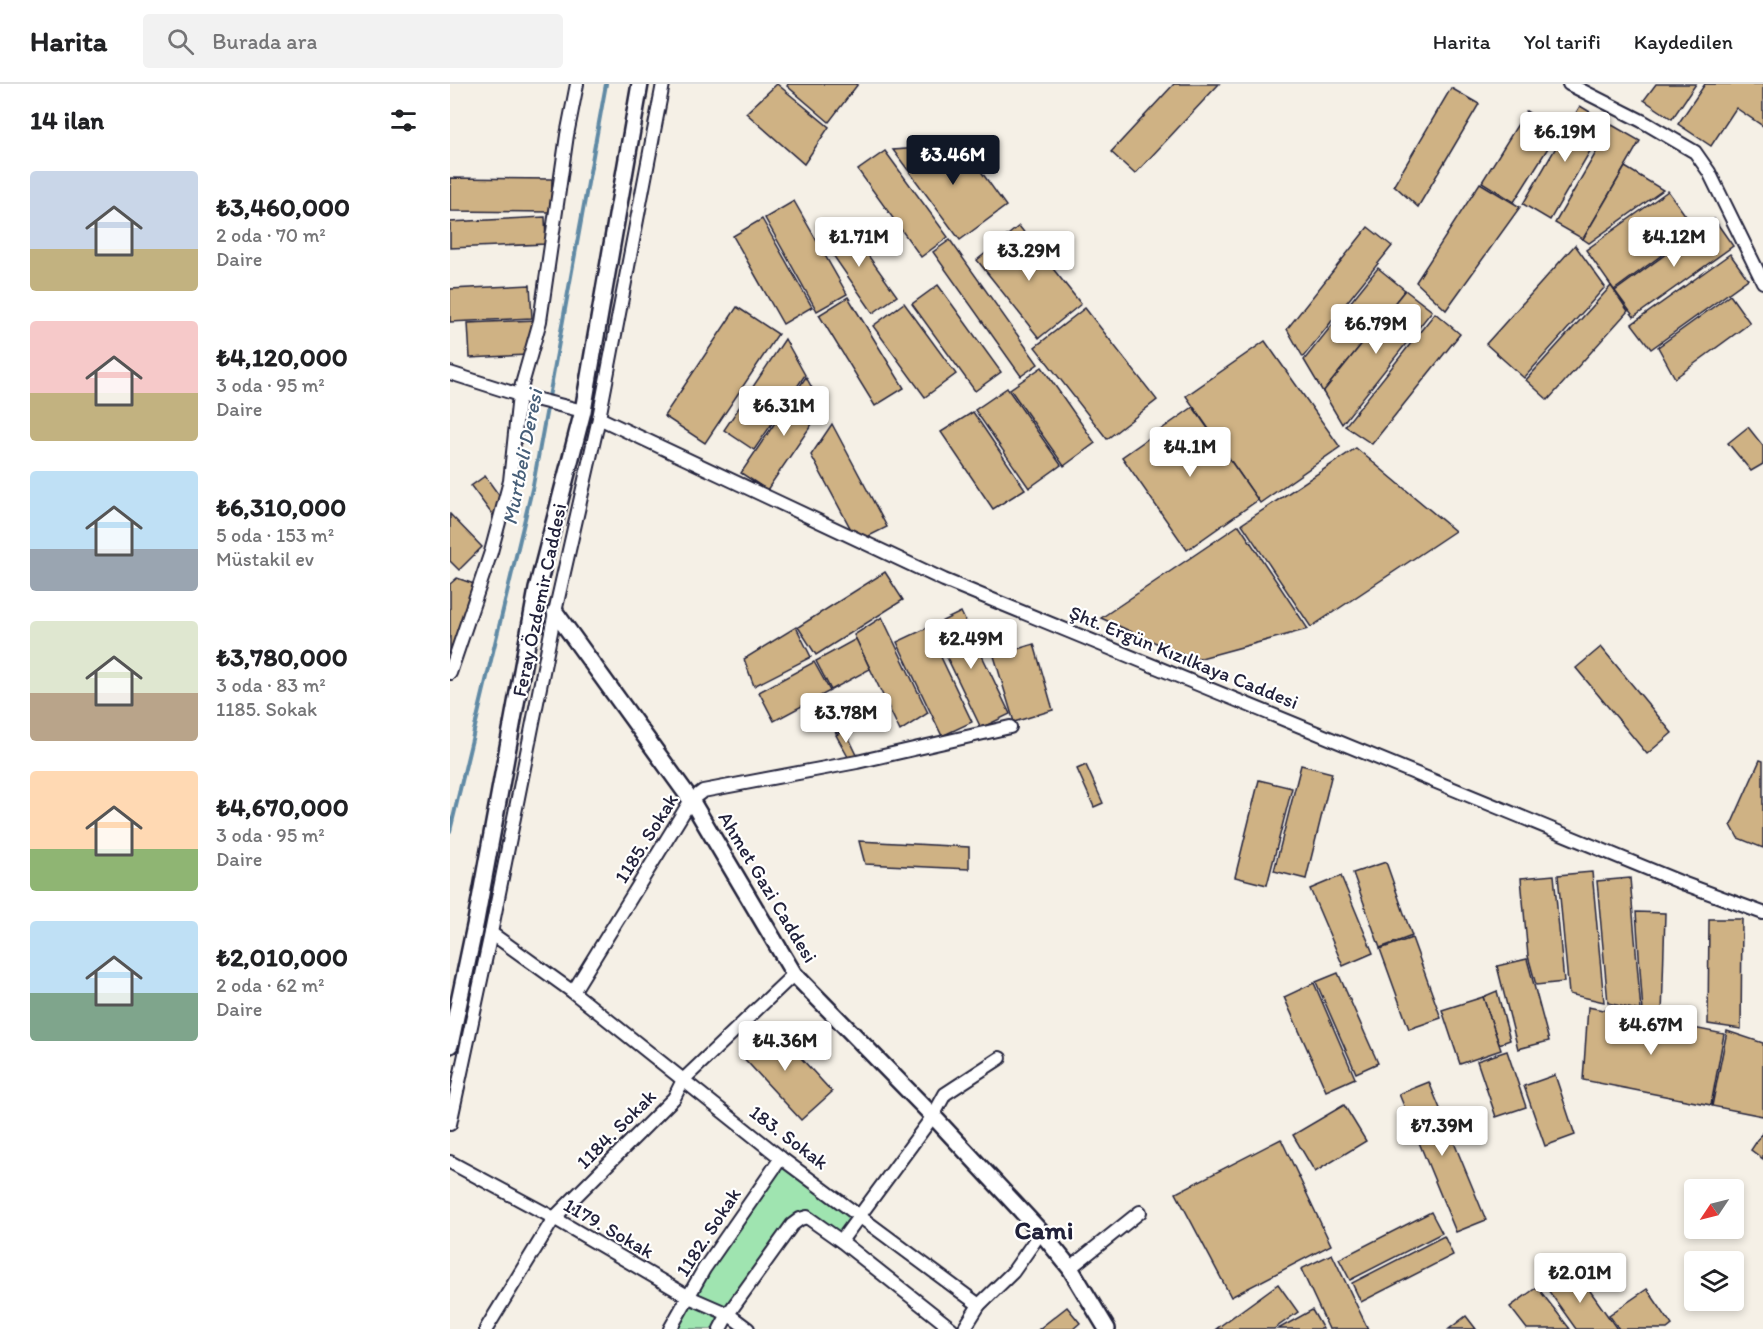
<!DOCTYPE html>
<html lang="tr">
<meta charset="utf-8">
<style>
body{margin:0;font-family:Itim,sans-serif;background:#f2f2f2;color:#202124;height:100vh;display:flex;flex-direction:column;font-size:22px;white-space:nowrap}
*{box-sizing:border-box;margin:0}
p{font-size:20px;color:#757577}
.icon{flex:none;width:33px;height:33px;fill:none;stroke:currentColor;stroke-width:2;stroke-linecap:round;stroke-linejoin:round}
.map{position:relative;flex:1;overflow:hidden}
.panel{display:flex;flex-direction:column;background:#fff;width:450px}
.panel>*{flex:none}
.needle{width:39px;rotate:235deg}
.controls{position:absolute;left:1234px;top:1095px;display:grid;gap:12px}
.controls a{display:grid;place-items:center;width:60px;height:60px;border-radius:6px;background:#fff;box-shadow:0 3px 9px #0003;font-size:30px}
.price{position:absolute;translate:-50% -51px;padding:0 14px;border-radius:6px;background:#fff;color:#222;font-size:20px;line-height:39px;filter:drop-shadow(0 2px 3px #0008)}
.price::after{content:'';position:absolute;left:50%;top:36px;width:18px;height:14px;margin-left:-9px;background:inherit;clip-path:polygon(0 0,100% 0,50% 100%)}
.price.selected{background:#111827;color:#fff}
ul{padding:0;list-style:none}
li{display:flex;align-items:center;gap:18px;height:150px;padding:0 30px}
li span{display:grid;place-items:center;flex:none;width:168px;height:120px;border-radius:6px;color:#555}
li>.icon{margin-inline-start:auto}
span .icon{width:72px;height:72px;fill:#fffc;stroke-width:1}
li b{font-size:26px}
h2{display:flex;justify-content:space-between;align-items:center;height:72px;padding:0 30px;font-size:26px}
header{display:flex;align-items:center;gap:36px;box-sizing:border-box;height:84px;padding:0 30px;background:#fff;border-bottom:2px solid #e0e0e0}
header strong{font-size:28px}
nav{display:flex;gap:33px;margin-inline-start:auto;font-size:21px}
.search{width:420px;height:54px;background:#f2f2f2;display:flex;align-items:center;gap:15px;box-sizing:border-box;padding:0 21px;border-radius:6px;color:#757577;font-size:22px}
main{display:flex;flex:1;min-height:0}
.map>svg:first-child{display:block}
</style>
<header>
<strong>Harita</strong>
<div class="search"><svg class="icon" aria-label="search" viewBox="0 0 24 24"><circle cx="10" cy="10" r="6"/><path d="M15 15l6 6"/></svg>Burada ara</div>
<nav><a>Harita</a><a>Yol tarifi</a><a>Kaydedilen</a></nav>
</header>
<main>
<section class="panel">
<h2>14 ilan<svg class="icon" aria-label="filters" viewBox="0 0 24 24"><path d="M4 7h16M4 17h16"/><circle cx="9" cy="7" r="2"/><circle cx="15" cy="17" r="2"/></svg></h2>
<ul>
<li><span style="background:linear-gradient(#c9d6e8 65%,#c2b280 0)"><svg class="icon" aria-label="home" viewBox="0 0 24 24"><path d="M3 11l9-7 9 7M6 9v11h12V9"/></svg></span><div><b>₺3,460,000</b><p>2 oda · 70 m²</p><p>Daire</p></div></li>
<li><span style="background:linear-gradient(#f6c9c9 60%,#c2b280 0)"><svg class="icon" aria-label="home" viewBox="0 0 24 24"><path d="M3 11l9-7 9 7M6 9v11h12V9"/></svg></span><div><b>₺4,120,000</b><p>3 oda · 95 m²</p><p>Daire</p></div></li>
<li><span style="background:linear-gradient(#bfe0f5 65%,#9aa5b1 0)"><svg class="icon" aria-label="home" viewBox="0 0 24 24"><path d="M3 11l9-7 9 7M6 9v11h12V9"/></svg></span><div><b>₺6,310,000</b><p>5 oda · 153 m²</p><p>Müstakil ev</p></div></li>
<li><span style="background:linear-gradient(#dfe7d0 60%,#b9a48a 0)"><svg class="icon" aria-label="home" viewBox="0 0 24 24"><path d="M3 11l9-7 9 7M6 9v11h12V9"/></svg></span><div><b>₺3,780,000</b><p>3 oda · 83 m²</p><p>1185. Sokak</p></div></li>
<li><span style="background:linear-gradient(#ffd9b3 65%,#8fb573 0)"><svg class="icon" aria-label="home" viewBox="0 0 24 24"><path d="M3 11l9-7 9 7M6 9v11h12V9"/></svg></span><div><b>₺4,670,000</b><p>3 oda · 95 m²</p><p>Daire</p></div></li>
<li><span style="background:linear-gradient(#bfe0f5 60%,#7fa58c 0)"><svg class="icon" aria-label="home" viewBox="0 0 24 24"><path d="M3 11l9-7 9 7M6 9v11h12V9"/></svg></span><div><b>₺2,010,000</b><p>2 oda · 62 m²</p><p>Daire</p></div></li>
</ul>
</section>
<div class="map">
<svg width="1313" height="1245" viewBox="0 0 1313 1245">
<rect width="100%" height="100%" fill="#f5f0e6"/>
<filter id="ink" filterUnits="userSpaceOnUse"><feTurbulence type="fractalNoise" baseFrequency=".0167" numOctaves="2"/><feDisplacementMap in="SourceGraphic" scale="12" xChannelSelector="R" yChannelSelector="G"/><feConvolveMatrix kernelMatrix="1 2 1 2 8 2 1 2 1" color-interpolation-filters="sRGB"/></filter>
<g filter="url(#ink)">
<!-- green -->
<path fill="#9fe4b0" stroke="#608376" stroke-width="1.5" d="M 331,1074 L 411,1132 L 391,1157 L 350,1135 L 270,1245 L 220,1245 Z"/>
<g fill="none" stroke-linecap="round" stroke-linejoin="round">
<!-- stream -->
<path stroke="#618aa5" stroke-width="4" d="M 0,747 L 83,401 L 156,0"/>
</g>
<!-- building -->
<g fill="#cfb284" stroke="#22223b" stroke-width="1.5">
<path d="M 327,0 L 379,43 L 354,80 L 296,29 Z"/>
<path d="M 338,0 L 408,0 L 379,38 L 337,2 Z"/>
<path d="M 724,0 L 769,0 L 685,90 L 661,68 Z"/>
<path d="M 1206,0 L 1246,0 L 1222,35 L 1194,16 Z"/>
<path d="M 1255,0 L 1313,0 L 1313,42 L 1286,24 L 1261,62 L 1228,40 Z"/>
<path d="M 1001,4 L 1029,20 L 968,123 L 944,101 Z"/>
<path d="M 1130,22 L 1157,38 L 1100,136 L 1073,120 Z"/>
<path d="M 1076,27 L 1108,48 L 1064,118 L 1032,98 Z"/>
<path d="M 1162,41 L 1190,57 L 1133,155 L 1105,139 Z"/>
<path d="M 512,61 L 556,122 L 510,156 L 443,66 Z"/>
<path d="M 435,67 L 498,153 L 471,173 L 408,86 Z"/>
<path d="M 1175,83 L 1213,106 L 1139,159 L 1133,155 Z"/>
<path d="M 0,94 L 102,95 L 101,128 L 0,127 Z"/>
<path d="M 1030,99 L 1070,123 L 996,226 L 966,198 Z"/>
<path d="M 1218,107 L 1246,146 L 1164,206 L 1136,166 Z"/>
<path d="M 344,117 L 397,210 L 367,227 L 315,134 Z"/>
<path d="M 95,133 L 96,160 L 0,164 L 0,138 Z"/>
<path d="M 312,135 L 362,223 L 333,240 L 283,152 Z"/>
<path d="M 1264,135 L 1283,162 L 1184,233 L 1165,207 Z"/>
<path d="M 395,139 L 447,212 L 423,229 L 372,155 Z"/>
<path d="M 569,142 L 631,220 L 589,254 L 527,176 Z"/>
<path d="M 918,143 L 942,162 L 853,273 L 837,245 Z"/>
<path d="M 500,156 L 588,280 L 571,292 L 483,168 Z"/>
<path d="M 1125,161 L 1155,203 L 1074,294 L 1036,260 Z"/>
<path d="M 1280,170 L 1298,195 L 1201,265 L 1182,240 Z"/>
<path d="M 928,184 L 955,206 L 873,308 L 854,276 Z"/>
<path d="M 80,201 L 82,234 L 0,238 L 0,205 Z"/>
<path d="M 488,201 L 551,288 L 525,307 L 462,220 Z"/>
<path d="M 1161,202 L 1178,227 L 1098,316 L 1076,296 Z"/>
<path d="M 955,206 L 982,227 L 892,340 L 873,308 Z"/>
<path d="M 1280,211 L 1300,239 L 1225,294 L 1208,263 Z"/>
<path d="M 398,213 L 454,304 L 425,322 L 369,231 Z"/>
<path d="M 454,219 L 506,290 L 475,313 L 423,242 Z"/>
<path d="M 287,223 L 328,250 L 255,359 L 214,332 Z"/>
<path d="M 635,224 L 707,316 L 657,355 L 585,263 Z"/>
<path d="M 985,229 L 1010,250 L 922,360 L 895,342 Z"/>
<path d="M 87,236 L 77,271 L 20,274 L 18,239 Z"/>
<path d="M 335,255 L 355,291 L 304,366 L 274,346 Z"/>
<path d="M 815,257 L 890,363 L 810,419 L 736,312 Z"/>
<path d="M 592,283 L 645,359 L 614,382 L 560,305 Z"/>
<path d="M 356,293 L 373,324 L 317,406 L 291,389 Z"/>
<path d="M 557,304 L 611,381 L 579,404 L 525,326 Z"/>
<path d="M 743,323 L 808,416 L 737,466 L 672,373 Z"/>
<path d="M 523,328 L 575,405 L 543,425 L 491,348 Z"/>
<path d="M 382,340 L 437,443 L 417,453 L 403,449 L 361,371 Z"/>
<path d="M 1298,343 L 1313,362 L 1313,380 L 1301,387 L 1278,359 Z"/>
<path d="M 906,364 L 1005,447 L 861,543 L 792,440 Z"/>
<path d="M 35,392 L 51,414 L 44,433 L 21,402 Z"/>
<path d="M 0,430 L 32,463 L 9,486 L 0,477 Z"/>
<path d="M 789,441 L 858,545 L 744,576 L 651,534 Z"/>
<path d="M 435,488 L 453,516 L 366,571 L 348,543 Z"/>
<path d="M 7,494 L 24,500 L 0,574 L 0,500 Z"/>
<path d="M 511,528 L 560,630 L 531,644 L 482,542 Z"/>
<path d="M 432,533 L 478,629 L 450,647 L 404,551 Z"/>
<path d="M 346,543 L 361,573 L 304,602 L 294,575 Z"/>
<path d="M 477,544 L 522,638 L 492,652 L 447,558 Z"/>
<path d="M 406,555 L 420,585 L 381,606 L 366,577 Z"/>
<path d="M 584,560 L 603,626 L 564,638 L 544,572 Z"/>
<path d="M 1151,563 L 1222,649 L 1197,670 L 1126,584 Z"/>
<path d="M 364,578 L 380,607 L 324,637 L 309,608 Z"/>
<path d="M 379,613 L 395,645 L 386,649 L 371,617 Z"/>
<path d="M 395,646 L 407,671 L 398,673 L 386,651 Z"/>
<path d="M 1310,676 L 1313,677 L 1313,764 L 1288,754 L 1281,741 Z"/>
<path d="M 636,681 L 653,719 L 644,723 L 627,685 Z"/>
<path d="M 851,681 L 882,689 L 856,795 L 824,787 Z"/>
<path d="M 809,696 L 842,704 L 817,801 L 785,793 Z"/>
<path d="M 409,757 L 519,763 L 519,785 L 415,780 Z"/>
<path d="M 936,778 L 962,852 L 930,864 L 903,789 Z"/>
<path d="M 1142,788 L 1154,918 L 1119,910 L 1108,791 Z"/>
<path d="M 1104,791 L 1114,898 L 1086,901 L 1078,872 L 1071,794 Z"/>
<path d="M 891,792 L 923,869 L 893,882 L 860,805 Z"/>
<path d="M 1180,794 L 1191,927 L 1158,919 L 1147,797 Z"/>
<path d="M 1186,828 L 1215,829 L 1212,932 L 1193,928 Z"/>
<path d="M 1259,835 L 1292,835 L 1291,945 L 1258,940 Z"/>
<path d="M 962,854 L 991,934 L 959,945 L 930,865 Z"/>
<path d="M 1077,875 L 1099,957 L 1068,965 L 1047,882 Z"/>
<path d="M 888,889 L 928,979 L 906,989 L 866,898 Z"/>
<path d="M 864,899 L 905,994 L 876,1007 L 834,913 Z"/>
<path d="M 1047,907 L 1060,956 L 1049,960 L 1033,913 Z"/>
<path d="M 1033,913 L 1051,966 L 1010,980 L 992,926 Z"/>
<path d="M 1138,923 L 1274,950 L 1261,1021 L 1133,996 Z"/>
<path d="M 320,940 L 382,1008 L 351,1036 L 289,969 Z"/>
<path d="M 1277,947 L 1313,959 L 1313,1032 L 1262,1022 Z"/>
<path d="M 1057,967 L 1076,1023 L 1046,1033 L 1027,977 Z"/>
<path d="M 1105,991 L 1125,1051 L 1095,1062 L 1074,1002 Z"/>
<path d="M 979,998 L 1036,1136 L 1006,1148 L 949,1010 Z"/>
<path d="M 894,1021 L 916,1057 L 865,1088 L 843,1051 Z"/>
<path d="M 1313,1048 L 1313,1075 L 1301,1066 Z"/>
<path d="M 831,1055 L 881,1161 L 781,1213 L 726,1109 Z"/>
<path d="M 981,1128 L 992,1149 L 900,1196 L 889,1175 Z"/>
<path d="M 994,1152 L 1003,1171 L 911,1218 L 902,1199 Z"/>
<path d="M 882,1170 L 918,1245 L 879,1245 L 851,1185 Z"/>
<path d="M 1126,1187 L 1167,1245 L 1126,1245 L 1098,1206 Z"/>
<path d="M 828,1200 L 848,1228 L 824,1245 L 766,1245 Z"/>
<path d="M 1087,1203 L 1120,1245 L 1077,1245 L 1060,1223 Z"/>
<path d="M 1197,1205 L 1222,1241 L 1217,1245 L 1169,1245 L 1159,1231 Z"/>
<path d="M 617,1223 L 630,1239 L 623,1245 L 589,1245 Z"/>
<path d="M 862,1226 L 873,1245 L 828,1245 Z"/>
<path d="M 1016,1232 L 1026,1245 L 999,1245 Z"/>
</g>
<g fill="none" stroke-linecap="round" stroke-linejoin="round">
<defs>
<g id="minor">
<path d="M 1119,0 L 1192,37 L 1245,68 L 1259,88 L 1313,198"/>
<path d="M 0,289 L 69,311 L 133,327"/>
<path d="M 149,334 L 494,496 L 1235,800 L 1313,829"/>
<path d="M 0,589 L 41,468 L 60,397 L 69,311 L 90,237 L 117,51 L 127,0"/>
<path d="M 41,849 L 123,908 L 331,1074 L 529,1221"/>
<path d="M 123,908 L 241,716 L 253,707 L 407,678 L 560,643"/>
<path d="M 0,1040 L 41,849 L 105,528 L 149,334 L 213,0"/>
<path d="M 0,1078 L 104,1134 L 239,1213 L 278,1230 L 298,1245"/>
<path d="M 391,1157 L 483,1032 L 495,1010 L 550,974"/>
<path d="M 620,1184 L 690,1128"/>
<path d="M 36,1245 L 104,1134 L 224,1014 L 233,996 L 344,890"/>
<path d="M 220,1245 L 254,1185 L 331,1074"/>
<path d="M 270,1245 L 278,1230 L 342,1141 L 350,1135 L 357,1133 L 391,1157 L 502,1245"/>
<path d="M 514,1245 L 529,1221 L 563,1188 L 591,1148"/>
</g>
<g id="tertiary">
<path d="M 105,528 L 241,716 L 344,890 L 483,1032 L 591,1148 L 620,1184 L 657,1245"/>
<path d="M 0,961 L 26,837 L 87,505 L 133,327 L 190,0"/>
</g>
</defs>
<!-- minor casing -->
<use href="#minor" stroke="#22223b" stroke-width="16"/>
<!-- tertiary casing -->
<use href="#tertiary" stroke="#22223b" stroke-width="20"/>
<!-- minor -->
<use href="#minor" stroke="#fff" stroke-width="12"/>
<!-- tertiary -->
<use href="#tertiary" stroke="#fff" stroke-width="15"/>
</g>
</g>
<g text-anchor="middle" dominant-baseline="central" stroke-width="4.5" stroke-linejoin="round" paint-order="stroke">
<!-- street labels -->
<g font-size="20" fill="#22223b" stroke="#fff">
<text transform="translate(89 516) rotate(-78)">Feray Özdemir Caddesi</text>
<text transform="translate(734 573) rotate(22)">Şht. Ergün Kızılkaya Caddesi</text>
<text transform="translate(196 754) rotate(-58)">1185. Sokak</text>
<text transform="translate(318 803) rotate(59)">Ahmet Gazi Caddesi</text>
<text transform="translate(166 1045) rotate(-45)">1184. Sokak</text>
<text transform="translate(339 1053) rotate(37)">183. Sokak</text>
<text transform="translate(159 1144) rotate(30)">1179. Sokak</text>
<text transform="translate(258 1148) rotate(-57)">1182. Sokak</text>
</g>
<!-- water labels -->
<g font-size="21" font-style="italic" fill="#475f79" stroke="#fff">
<text transform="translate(72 373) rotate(-79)">Murtbeli Deresi</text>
</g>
<!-- district labels -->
<g font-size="26" font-weight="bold" fill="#22223b" stroke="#fff">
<text x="594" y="1146">Cami</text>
</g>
</g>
</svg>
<div class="controls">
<a><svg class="needle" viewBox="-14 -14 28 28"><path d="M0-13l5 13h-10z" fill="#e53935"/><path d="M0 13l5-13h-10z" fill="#757577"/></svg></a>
<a><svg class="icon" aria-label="layers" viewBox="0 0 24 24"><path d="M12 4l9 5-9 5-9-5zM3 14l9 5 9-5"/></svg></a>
</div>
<b class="price" style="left:1115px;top:79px">₺6.19M</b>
<b class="price selected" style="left:503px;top:102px">₺3.46M</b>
<b class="price" style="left:409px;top:184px">₺1.71M</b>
<b class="price" style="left:1224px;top:184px">₺4.12M</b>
<b class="price" style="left:579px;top:198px">₺3.29M</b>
<b class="price" style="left:926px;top:271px">₺6.79M</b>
<b class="price" style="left:334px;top:353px">₺6.31M</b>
<b class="price" style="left:740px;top:394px">₺4.1M</b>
<b class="price" style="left:521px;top:586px">₺2.49M</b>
<b class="price" style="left:396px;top:660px">₺3.78M</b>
<b class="price" style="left:1201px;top:972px">₺4.67M</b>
<b class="price" style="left:335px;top:988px">₺4.36M</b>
<b class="price" style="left:992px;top:1073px">₺7.39M</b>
<b class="price" style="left:1130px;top:1220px">₺2.01M</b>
</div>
</main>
